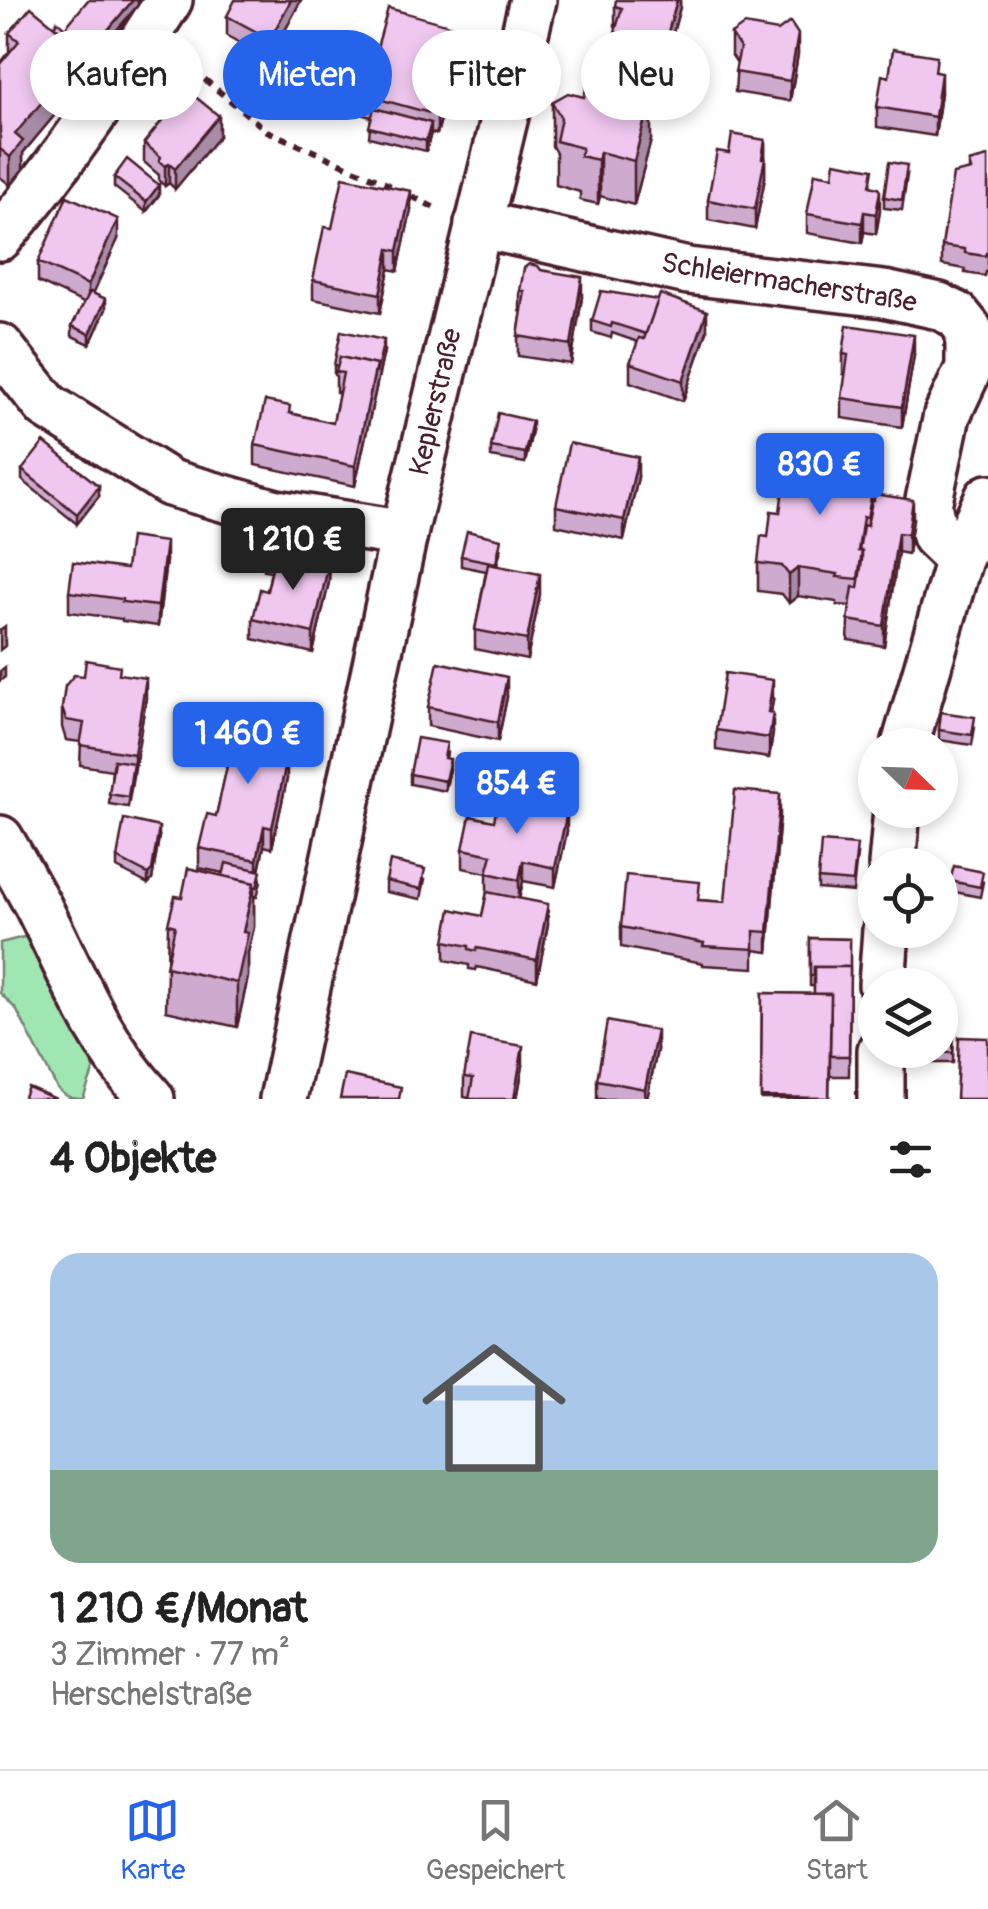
<!DOCTYPE html>
<html lang="de">
<meta charset="utf-8">
<style>
body{margin:0;font-family:Pangolin,sans-serif;background:#f2f2f2;color:#222;height:100vh;display:flex;flex-direction:column;font-size:38px;white-space:nowrap}
*{box-sizing:border-box;margin:0}
p{font-size:32px;color:#767676}
.icon{flex:none;width:55px;height:55px;fill:none;stroke:currentColor;stroke-width:2;stroke-linecap:round;stroke-linejoin:round}
.map{position:relative;height:1099px;overflow:hidden}
.details{display:flex;flex-direction:column;background:#fff;flex:1}
.details>*{flex:none}
.guide{position:absolute;left:30px;top:30px;width:930px;height:90px;display:flex;gap:20px}
.needle{width:65px;rotate:113deg}
.controls{position:absolute;left:858px;top:728px;display:grid;gap:20px}
.controls a{display:grid;place-items:center;width:100px;height:100px;border-radius:50%;background:#fff;box-shadow:0 5px 15px #0003;font-size:50px}
.price{position:absolute;translate:-50% -85px;padding:0 22px;border-radius:10px;background:#2563eb;color:#fff;font-size:32px;line-height:65px;filter:drop-shadow(0 2px 5px #0008)}
.price::after{content:'';position:absolute;left:50%;top:60px;width:30px;height:22px;margin-left:-15px;background:inherit;clip-path:polygon(0 0,100% 0,50% 100%)}
.price.selected{background:#222;color:#fff}
ul{padding:0;list-style:none}
li{display:grid;align-content:center;gap:20px;height:530px;padding:0 50px}
li+li{border-top:2px solid #e0e0e0}
li span{display:grid;place-items:center;height:310px;border-radius:30px;color:#555}
li>.icon{margin-inline-start:auto}
span .icon{width:180px;height:180px;fill:#fffc;stroke-width:1}
li b{font-size:42px}
h2{display:flex;justify-content:space-between;align-items:center;height:120px;padding:0 50px;font-size:42px}
.chip{padding:0 35px;border-radius:45px;background:#fff;box-shadow:0 5px 15px #0003;font-size:35px;line-height:90px}
.chip.selected{background:#2563eb;color:#fff}
.tab-bar{display:flex;justify-content:space-around;align-items:center;height:140px;border-top:2px solid #e0e0e0;background:#fff;font-size:28px;color:#767676}
.tab-bar a{display:grid;justify-items:center;gap:5px}
.tab-bar .selected{color:#2563eb}
.map>svg:first-child{display:block}
</style>
<div class="map">
<svg width="988" height="1099" viewBox="0 0 988 1099">
<rect width="100%" height="100%" fill="#fff"/>
<filter id="ink" filterUnits="userSpaceOnUse"><feTurbulence type="fractalNoise" baseFrequency=".01" numOctaves="2"/><feDisplacementMap in="SourceGraphic" scale="20" xChannelSelector="R" yChannelSelector="G"/><feConvolveMatrix kernelMatrix="1 2 1 2 8 2 1 2 1" color-interpolation-filters="sRGB"/></filter>
<g filter="url(#ink)">
<!-- green -->
<path fill="#a0e6b3" stroke="#75826f" stroke-width="2.5" d="M 28,936 L 94,1069 L 83,1099 C 72,1099 65,1097 57,1088 L 16,1009 L 0,993 L 0,943 Z"/>
<g fill="none" stroke-linecap="round" stroke-linejoin="round">
<defs>
<g id="minor">
<path d="M 478,224 L 688,271 L 884,294 L 939,306 L 957,315 L 969,330 L 969,368 L 947,415 L 928,505 L 935,536 L 959,559"/>
<path d="M 0,237 C 63,163 117,82 169,0"/>
<path d="M 0,347 L 47,406 L 170,483 L 276,513 L 404,534"/>
<path d="M 905,745 L 959,559 L 988,498"/>
<path d="M 0,839 C 13,861 26,884 38,906 C 73,976 97,1040 151,1099"/>
<path d="M 892,865 L 897,810"/>
<path d="M 882,985 L 886,930"/>
<path d="M 283,1099 L 404,534 L 533,0"/>
<path d="M 881,1099 L 881,1050"/>
</g>
</defs>
<!-- minor casing -->
<use href="#minor" stroke="#4a1f2b" stroke-width="52"/>
<!-- path -->
<path stroke="#4a1f2b" stroke-width="6" stroke-dasharray="8 8" stroke-linecap="butt" d="M 180,59 L 267,131 L 377,179 L 439,210"/>
<!-- minor -->
<use href="#minor" stroke="#fff" stroke-width="45"/>
</g>
<!-- wall -->
<g fill="#ceabce" stroke="#4a1f2b" stroke-width="2.5">
<path d="M 138,0 L 138,5 L 91,60 L 85,54 L 75,68 L 75,71 L 63,85 L 63,105 L 23,153 L 23,169 L 10,185 L 0,177 L 0,64 L 9,52 L 9,33 L 54,26 L 65,28 Z"/>
<path d="M 301,0 L 270,59 L 227,36 L 227,16 Z"/>
<path d="M 680,0 L 680,7 L 664,66 L 615,52 L 617,27 L 615,26 L 615,6 Z"/>
<path d="M 731,34 L 798,54 L 790,101 L 735,92 L 737,63 L 731,54 Z"/>
<path d="M 460,48 L 437,134 L 431,133 L 426,151 L 369,137 L 371,117 L 364,115 L 364,95 Z"/>
<path d="M 937,72 L 941,93 L 935,136 L 877,127 L 877,107 L 889,77 Z"/>
<path d="M 552,102 L 651,140 L 634,205 L 600,196 L 598,204 L 580,200 L 580,192 L 556,185 L 556,153 L 552,146 Z"/>
<path d="M 165,105 L 219,136 L 175,189 L 169,183 L 165,186 L 159,181 L 159,175 L 144,162 L 144,143 L 165,117 Z"/>
<path d="M 765,140 L 765,178 L 755,229 L 708,220 L 708,200 L 729,153 Z"/>
<path d="M 988,157 L 988,273 L 986,272 L 985,276 L 965,273 L 965,269 L 942,265 L 942,246 L 969,170 L 969,162 Z"/>
<path d="M 907,175 L 902,210 L 884,208 L 884,197 Z"/>
<path d="M 833,176 L 873,187 L 880,211 L 876,234 L 864,232 L 862,243 L 807,233 L 807,214 Z"/>
<path d="M 114,177 L 159,195 L 146,212 L 114,187 Z"/>
<path d="M 411,210 L 398,271 L 389,269 L 380,313 L 313,299 L 313,280 L 332,228 Z"/>
<path d="M 118,239 L 93,294 L 106,309 L 90,344 L 72,336 L 72,326 L 84,303 L 38,282 L 38,262 Z"/>
<path d="M 541,270 L 582,297 L 571,364 L 518,356 L 518,336 L 522,311 L 520,311 L 520,291 Z"/>
<path d="M 592,321 L 707,331 L 683,401 L 630,382 L 630,363 L 638,342 L 612,333 L 611,338 L 592,332 Z"/>
<path d="M 384,351 L 355,486 L 255,465 L 255,445 L 290,413 L 333,423 L 339,392 L 336,392 L 336,376 L 334,375 L 334,365 Z"/>
<path d="M 843,354 L 914,355 L 902,427 L 842,418 L 842,398 L 846,374 L 843,374 Z"/>
<path d="M 532,431 L 525,463 L 491,457 L 491,447 Z"/>
<path d="M 834,463 L 913,519 L 908,554 L 898,552 L 884,646 L 848,640 L 850,606 L 837,605 L 837,602 L 798,596 L 789,603 L 782,594 L 758,591 L 758,563 L 780,512 L 789,481 Z"/>
<path d="M 22,470 L 99,496 L 77,524 L 22,480 Z"/>
<path d="M 638,477 L 624,540 L 556,525 L 556,506 Z"/>
<path d="M 501,549 L 497,565 L 540,594 L 527,660 L 475,649 L 475,630 L 486,571 L 461,566 L 461,556 Z"/>
<path d="M 264,559 L 330,559 L 329,582 L 313,653 L 253,639 L 253,619 L 267,591 L 271,571 L 264,570 Z"/>
<path d="M 166,561 L 158,626 L 122,621 L 122,619 L 69,612 L 69,592 L 126,569 Z"/>
<path d="M 120,674 L 146,698 L 128,807 L 109,804 L 112,770 L 80,765 L 81,742 L 66,740 L 62,727 L 62,708 L 84,676 Z"/>
<path d="M 507,697 L 498,741 L 428,726 L 428,707 Z"/>
<path d="M 773,700 L 771,712 L 773,733 L 769,758 L 716,750 L 716,730 Z"/>
<path d="M 265,719 L 302,722 L 298,740 L 288,738 L 285,759 L 287,779 L 272,848 L 264,846 L 259,870 L 261,881 L 257,897 L 254,897 L 254,927 L 248,953 L 248,977 L 237,1027 L 166,1011 L 168,924 L 182,897 L 223,876 L 224,873 L 199,868 L 199,848 L 216,816 L 227,767 L 225,766 L 225,747 Z"/>
<path d="M 975,727 L 972,745 L 939,740 L 939,730 Z"/>
<path d="M 447,753 L 446,758 L 450,769 L 445,791 L 410,784 L 410,774 Z"/>
<path d="M 780,814 L 768,952 L 754,950 L 754,968 L 703,965 L 703,963 L 621,947 L 621,927 L 700,900 L 725,902 Z"/>
<path d="M 494,821 L 567,831 L 555,887 L 523,881 L 519,898 L 548,924 L 537,980 L 477,967 L 476,970 L 469,969 L 469,965 L 445,960 L 445,941 L 482,916 L 487,892 L 487,873 L 463,868 L 463,849 Z"/>
<path d="M 159,837 L 152,880 L 148,884 L 117,868 L 117,858 Z"/>
<path d="M 857,855 L 853,892 L 818,889 L 818,879 Z"/>
<path d="M 425,879 L 421,899 L 386,892 L 386,881 Z"/>
<path d="M 950,881 L 983,882 L 980,897 L 950,891 Z"/>
<path d="M 810,938 L 850,939 L 849,1076 L 830,1076 L 830,1033 L 829,1099 L 761,1099 L 762,993 L 814,994 L 814,986 L 810,986 Z"/>
<path d="M 954,1017 L 953,1063 L 919,1063 L 919,1050 Z"/>
<path d="M 657,1050 L 647,1099 L 597,1099 L 597,1080 Z"/>
<path d="M 523,1066 L 517,1099 L 469,1099 L 469,1098 L 464,1097 L 464,1077 Z"/>
</g>
<!-- shaded-wall -->
<g fill="#a78ba7" stroke="#4a1f2b" stroke-width="2.5">
<path d="M 133,0 L 138,0 L 138,5 L 91,60 L 91,50 Z"/>
<path d="M 291,0 L 301,0 L 270,59 L 270,39 Z"/>
<path d="M 677,0 L 680,0 L 680,7 L 664,66 L 664,46 Z"/>
<path d="M 460,28 L 460,48 L 437,134 L 437,115 Z"/>
<path d="M 798,34 L 798,54 L 790,101 L 790,81 Z"/>
<path d="M 75,43 L 85,44 L 85,54 L 63,85 L 63,105 L 23,153 L 23,169 L 10,185 L 10,157 L 15,134 L 53,69 Z"/>
<path d="M 941,73 L 941,93 L 935,136 L 935,117 Z"/>
<path d="M 651,96 L 651,140 L 634,205 L 634,161 Z"/>
<path d="M 219,116 L 219,136 L 175,189 L 175,169 Z"/>
<path d="M 431,123 L 431,133 L 426,151 L 426,141 Z"/>
<path d="M 765,140 L 765,178 L 755,229 L 755,209 Z"/>
<path d="M 600,152 L 600,196 L 598,204 L 598,160 Z"/>
<path d="M 169,164 L 169,183 L 165,186 L 165,166 Z"/>
<path d="M 159,185 L 159,195 L 146,212 L 146,202 Z"/>
<path d="M 411,191 L 411,210 L 398,271 L 398,251 Z"/>
<path d="M 880,191 L 880,211 L 876,234 L 876,214 Z"/>
<path d="M 864,212 L 864,232 L 862,243 L 862,223 Z"/>
<path d="M 118,219 L 118,239 L 88,304 L 88,285 Z"/>
<path d="M 389,249 L 389,269 L 380,313 L 380,294 Z"/>
<path d="M 582,277 L 582,297 L 571,364 L 571,345 Z"/>
<path d="M 106,299 L 106,309 L 90,344 L 90,334 Z"/>
<path d="M 707,311 L 707,331 L 683,401 L 683,381 Z"/>
<path d="M 914,335 L 914,355 L 902,427 L 902,407 Z"/>
<path d="M 384,340 L 384,351 L 355,486 L 355,466 L 376,365 Z"/>
<path d="M 532,421 L 532,431 L 525,463 L 525,453 Z"/>
<path d="M 638,457 L 638,477 L 624,540 L 624,520 Z"/>
<path d="M 877,467 L 877,495 L 867,546 L 867,518 Z"/>
<path d="M 99,486 L 99,496 L 77,524 L 77,514 Z"/>
<path d="M 913,500 L 913,519 L 908,554 L 908,534 Z"/>
<path d="M 898,533 L 898,552 L 884,646 L 884,626 Z"/>
<path d="M 166,542 L 166,561 L 158,626 L 158,606 Z"/>
<path d="M 330,549 L 329,582 L 313,653 L 313,633 Z"/>
<path d="M 798,568 L 798,596 L 789,603 L 789,575 Z"/>
<path d="M 540,574 L 540,594 L 527,660 L 527,640 Z"/>
<path d="M 5,626 L 5,646 L 0,650 L 0,630 Z"/>
<path d="M 5,667 L 5,677 L 0,681 L 0,671 Z"/>
<path d="M 507,677 L 507,697 L 498,741 L 498,722 Z"/>
<path d="M 146,678 L 146,698 L 134,774 L 134,754 Z"/>
<path d="M 773,680 L 773,700 L 768,731 L 768,712 Z"/>
<path d="M 773,713 L 773,733 L 769,758 L 769,738 Z"/>
<path d="M 288,724 L 288,743 L 281,778 L 281,758 Z"/>
<path d="M 287,759 L 287,779 L 272,848 L 272,828 Z"/>
<path d="M 450,759 L 450,769 L 445,791 L 445,781 Z"/>
<path d="M 780,794 L 780,814 L 768,952 L 768,932 Z"/>
<path d="M 567,812 L 567,831 L 555,887 L 555,868 Z"/>
<path d="M 264,826 L 264,846 L 257,880 L 257,860 Z"/>
<path d="M 159,827 L 159,837 L 152,880 L 148,884 L 148,874 Z"/>
<path d="M 523,861 L 523,881 L 519,900 L 519,880 Z"/>
<path d="M 254,883 L 254,927 L 248,953 L 248,977 L 237,1027 L 237,983 L 243,932 Z"/>
<path d="M 548,904 L 548,924 L 537,980 L 537,960 Z"/>
<path d="M 657,1031 L 657,1050 L 647,1099 L 645,1099 L 645,1089 Z"/>
<path d="M 523,1046 L 523,1066 L 517,1099 L 514,1099 Z"/>
</g>
<!-- building -->
<g fill="#efc7ef" stroke="#4a1f2b" stroke-width="2.5">
<path d="M 88,0 L 133,0 L 91,50 L 85,44 L 75,57 L 75,43 L 54,26 L 57,21 L 65,28 Z"/>
<path d="M 235,0 L 291,0 L 270,39 L 227,16 Z"/>
<path d="M 616,0 L 677,0 L 664,46 L 615,32 L 622,8 L 615,6 Z"/>
<path d="M 31,7 L 75,43 L 53,69 L 63,77 L 15,134 L 23,141 L 10,157 L 0,149 L 0,64 L 19,41 L 9,33 Z"/>
<path d="M 388,8 L 460,28 L 437,115 L 364,95 Z"/>
<path d="M 790,22 L 798,34 L 790,81 L 735,72 L 740,48 L 731,34 L 744,25 L 778,31 Z"/>
<path d="M 893,49 L 937,56 L 935,72 L 941,73 L 935,117 L 877,107 L 882,75 L 889,77 Z"/>
<path d="M 588,80 L 651,96 L 634,161 L 600,152 L 598,160 L 580,156 L 582,148 L 556,141 L 561,118 L 552,102 L 568,93 L 584,97 Z"/>
<path d="M 182,86 L 219,116 L 175,169 L 169,164 L 165,166 L 159,161 L 161,157 L 144,143 L 171,110 L 165,105 Z"/>
<path d="M 374,108 L 431,123 L 426,141 L 369,127 Z"/>
<path d="M 732,134 L 765,140 L 762,158 L 765,158 L 755,209 L 708,200 L 717,151 L 729,153 Z"/>
<path d="M 988,157 L 988,253 L 986,253 L 985,256 L 965,253 L 965,249 L 942,246 L 953,174 L 971,170 L 969,162 Z"/>
<path d="M 127,159 L 159,185 L 146,202 L 114,177 Z"/>
<path d="M 835,162 L 873,169 L 870,186 L 878,188 L 880,191 L 876,214 L 864,212 L 862,223 L 807,214 L 815,173 L 833,176 Z"/>
<path d="M 889,162 L 907,165 L 902,200 L 884,197 Z"/>
<path d="M 343,177 L 411,191 L 398,251 L 389,249 L 380,294 L 313,280 L 324,227 L 332,228 Z"/>
<path d="M 67,196 L 118,219 L 88,285 L 38,262 Z"/>
<path d="M 529,264 L 538,266 L 541,270 L 582,277 L 571,345 L 518,336 L 525,291 L 520,291 L 524,268 Z"/>
<path d="M 601,291 L 658,300 L 646,334 L 612,323 L 611,327 L 592,321 Z"/>
<path d="M 90,292 L 106,299 L 90,334 L 72,326 Z"/>
<path d="M 660,294 L 707,311 L 683,381 L 630,363 L 639,338 L 644,339 Z"/>
<path d="M 847,325 L 914,335 L 902,407 L 842,398 L 848,355 L 843,354 Z"/>
<path d="M 341,331 L 384,340 L 376,374 L 376,365 L 340,357 L 338,366 L 334,365 Z"/>
<path d="M 340,357 L 376,365 L 355,466 L 255,445 L 265,401 L 290,406 L 289,413 L 333,423 L 343,373 L 336,372 Z"/>
<path d="M 498,413 L 532,421 L 525,453 L 491,447 Z"/>
<path d="M 44,442 L 99,486 L 77,514 L 22,470 Z"/>
<path d="M 569,443 L 638,457 L 624,520 L 556,506 Z"/>
<path d="M 829,454 L 834,463 L 877,467 L 867,518 L 863,517 L 858,551 L 862,551 L 858,579 L 837,577 L 838,574 L 798,568 L 789,575 L 782,566 L 758,563 L 761,536 L 768,537 L 771,511 L 780,512 L 784,481 L 789,481 L 792,456 L 820,460 Z"/>
<path d="M 874,494 L 913,500 L 908,534 L 898,533 L 884,626 L 848,620 L 853,587 L 858,588 L 862,560 L 862,551 L 859,551 L 863,525 L 867,526 L 872,501 L 874,501 Z"/>
<path d="M 467,531 L 501,539 L 496,563 L 461,556 Z"/>
<path d="M 270,535 L 330,549 L 327,562 L 276,551 L 273,561 L 264,559 Z"/>
<path d="M 130,537 L 166,542 L 158,606 L 122,602 L 122,599 L 69,592 L 73,562 L 126,569 Z"/>
<path d="M 276,551 L 329,563 L 313,633 L 253,619 L 260,589 L 267,591 Z"/>
<path d="M 488,564 L 540,574 L 527,640 L 475,630 Z"/>
<path d="M 86,660 L 120,666 L 119,674 L 146,678 L 134,754 L 80,745 L 84,723 L 66,720 L 62,708 L 65,686 L 74,675 L 84,676 Z"/>
<path d="M 438,662 L 507,677 L 498,722 L 428,707 Z"/>
<path d="M 725,673 L 773,680 L 768,712 L 773,713 L 769,738 L 716,730 Z"/>
<path d="M 268,705 L 302,712 L 298,730 L 287,728 L 288,724 L 265,719 Z"/>
<path d="M 232,712 L 288,724 L 281,758 L 287,759 L 272,828 L 264,826 L 257,860 L 199,848 L 207,814 L 216,816 L 231,748 L 225,747 Z"/>
<path d="M 941,712 L 975,717 L 972,735 L 939,730 Z"/>
<path d="M 417,738 L 447,743 L 444,758 L 450,759 L 445,781 L 410,774 Z"/>
<path d="M 114,760 L 133,763 L 128,797 L 109,794 Z"/>
<path d="M 735,790 L 780,794 L 768,932 L 754,931 L 754,949 L 703,946 L 704,943 L 621,927 L 626,875 L 700,882 L 698,900 L 725,902 Z"/>
<path d="M 499,797 L 567,812 L 555,868 L 523,861 L 519,880 L 487,873 L 492,855 L 463,849 L 470,816 L 494,821 Z"/>
<path d="M 124,819 L 159,827 L 152,870 L 148,874 L 117,858 Z"/>
<path d="M 821,842 L 857,845 L 853,882 L 818,879 Z"/>
<path d="M 390,861 L 425,869 L 421,889 L 386,881 Z"/>
<path d="M 226,863 L 261,871 L 257,887 L 253,886 L 254,883 L 223,876 Z"/>
<path d="M 954,866 L 983,872 L 980,887 L 950,881 Z"/>
<path d="M 188,868 L 254,883 L 243,932 L 248,933 L 237,983 L 166,967 L 175,926 L 168,924 L 175,896 L 182,897 Z"/>
<path d="M 487,892 L 548,904 L 537,960 L 477,948 L 476,951 L 469,949 L 469,946 L 445,941 L 451,909 L 482,916 Z"/>
<path d="M 810,938 L 850,939 L 850,977 L 850,967 L 814,967 L 814,976 L 810,976 Z"/>
<path d="M 814,967 L 850,967 L 849,1056 L 830,1056 L 831,994 L 814,994 Z"/>
<path d="M 762,993 L 831,994 L 829,1098 L 761,1097 Z"/>
<path d="M 940,1017 L 954,1017 L 953,1053 L 919,1052 L 919,1050 L 940,1050 Z"/>
<path d="M 607,1021 L 657,1031 L 645,1089 L 597,1080 Z"/>
<path d="M 471,1037 L 523,1046 L 514,1099 L 469,1099 L 473,1078 L 464,1077 Z"/>
<path d="M 959,1037 L 988,1038 L 988,1099 L 956,1099 Z"/>
<path d="M 345,1075 L 401,1087 L 399,1099 L 340,1099 Z"/>
<path d="M 28,1087 L 56,1099 L 23,1099 Z"/>
</g>
</g>
<g text-anchor="middle" dominant-baseline="central" stroke-width="10" stroke-linejoin="round" paint-order="stroke">
<!-- street labels -->
<g font-size="28" fill="#4a1f2b" stroke="#fff">
<text transform="translate(789 283) rotate(9)">Schleiermacherstraße</text>
<text transform="translate(436 402) rotate(-77)">Keplerstraße</text>
</g>
</g>
</svg>
<div class="controls">
<a><svg class="needle" viewBox="-14 -14 28 28"><path d="M0-13l5 13h-10z" fill="#e53935"/><path d="M0 13l5-13h-10z" fill="#767676"/></svg></a>
<a><svg class="icon" aria-label="locate" viewBox="0 0 24 24"><circle cx="12" cy="12" r="6"/><path d="M12 2v4M12 18v4M2 12h4M18 12h4"/></svg></a>
<a><svg class="icon" aria-label="layers" viewBox="0 0 24 24"><path d="M12 4l9 5-9 5-9-5zM3 14l9 5 9-5"/></svg></a>
</div>
<b class="price" style="left:820px;top:518px">830 €</b>
<b class="price selected" style="left:293px;top:593px">1 210 €</b>
<b class="price" style="left:248px;top:787px">1 460 €</b>
<b class="price" style="left:517px;top:837px">854 €</b>
<div class="guide">
<a class="chip">Kaufen</a>
<a class="chip selected">Mieten</a>
<a class="chip">Filter</a>
<a class="chip">Neu</a>
</div>
</div>
<section class="details">
<h2>4 Objekte<svg class="icon" aria-label="filters" viewBox="0 0 24 24"><path d="M4 7h16M4 17h16"/><circle cx="9" cy="7" r="2"/><circle cx="15" cy="17" r="2"/></svg></h2>
<ul>
<li><span style="background:linear-gradient(#a9c7e8 70%,#7fa58c 0)"><svg class="icon" aria-label="home" viewBox="0 0 24 24"><path d="M3 11l9-7 9 7M6 9v11h12V9"/></svg></span><div><b>1 210 €/Monat</b><p>3 Zimmer · 77 m²</p><p>Herschelstraße</p></div></li>
</ul>
</section>
<nav class="tab-bar">
<a class="selected"><svg class="icon" aria-label="map" viewBox="0 0 24 24"><path d="M3 6l6-2 6 2 6-2v14l-6 2-6-2-6 2zM9 4v14M15 6v14"/></svg>Karte</a>
<a><svg class="icon" aria-label="saved" viewBox="0 0 24 24"><path d="M7 4h10v16l-5-4-5 4z"/></svg>Gespeichert</a>
<a><svg class="icon" aria-label="home" viewBox="0 0 24 24"><path d="M3 11l9-7 9 7M6 9v11h12V9"/></svg>Start</a>
</nav>
